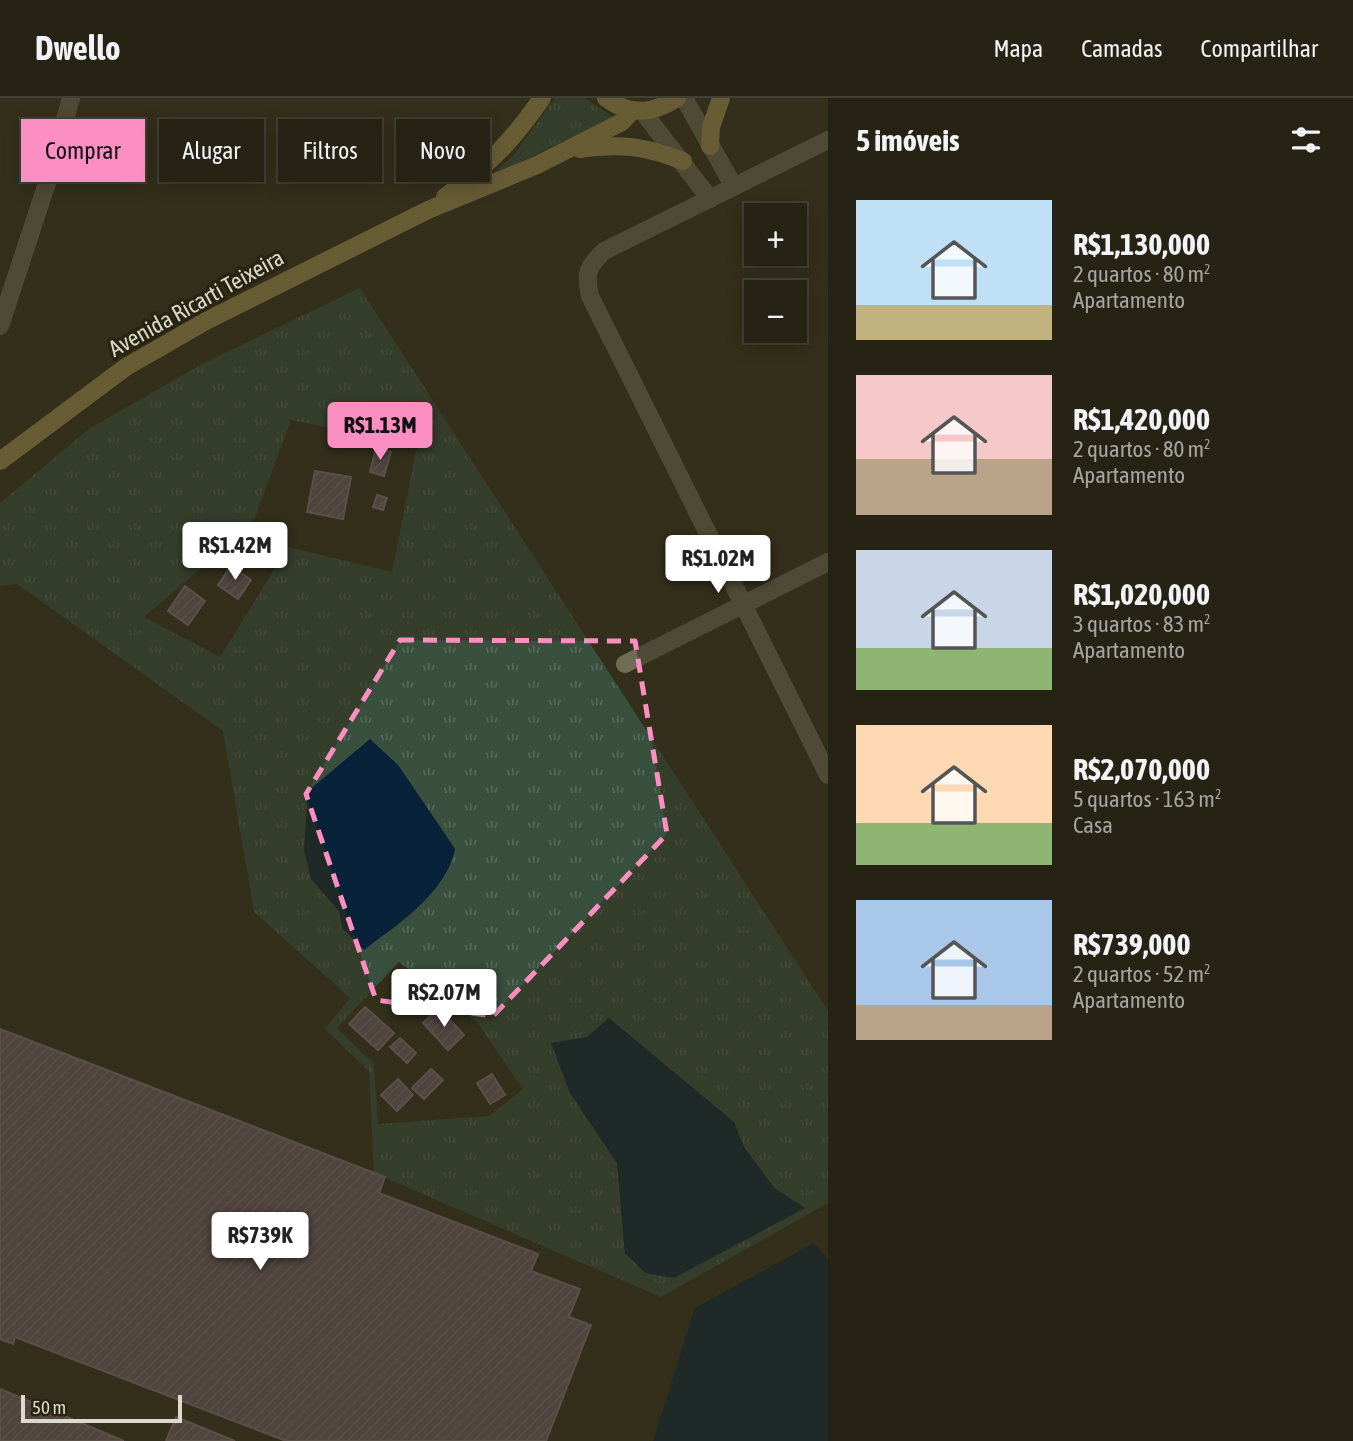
<!DOCTYPE html>
<html lang="pt">
<meta charset="utf-8">
<style>
body{margin:0;font-family:"Asap Condensed",sans-serif;background:#322f22;color:#f1f3f6;height:100vh;display:flex;flex-direction:column;font-size:26px;white-space:nowrap}
*{box-sizing:border-box;margin:0}
p{font-size:23px;color:#a4a4a0}
.icon{flex:none;width:38px;height:38px;fill:none;stroke:currentColor;stroke-width:2;stroke-linecap:round;stroke-linejoin:round}
.map{position:relative;flex:1;overflow:hidden}
.sheet{display:flex;flex-direction:column;background:#262314;width:525px}
.sheet>*{flex:none}
.guide{position:absolute;left:21px;top:21px;width:665px;height:63px;display:flex;gap:14px}
.tools{position:absolute;left:744px;top:105px;display:grid;gap:14px}
.tools a{display:grid;place-items:center;width:63px;height:63px;border-radius:0px;background:#262314;box-shadow:0 4px 18px #0003,0 0 0 2px #424034;font-size:35px}
.scale{position:absolute;left:21px;bottom:18px;width:161px;box-sizing:border-box;padding-left:7px;border:4px solid #dcdacd;border-top:0;font-size:19px;line-height:24px;white-space:nowrap;color:#dcdacd;-webkit-text-stroke:5px #292511;paint-order:stroke}
.price{position:absolute;translate:-50% -60px;padding:0 16px;border-radius:7px;background:#fff;color:#222;font-size:23px;line-height:46px;filter:drop-shadow(0 2px 4px #0008)}
.price::after{content:'';position:absolute;left:50%;top:42px;width:21px;height:16px;margin-left:-10px;background:inherit;clip-path:polygon(0 0,100% 0,50% 100%)}
.price.current{background:#fc8fc2;color:#111}
ul{padding:0;list-style:none}
li{display:flex;align-items:center;gap:21px;height:175px;padding:0 28px}
li span{display:grid;place-items:center;flex:none;width:196px;height:140px;border-radius:0px;color:#555}
li>.icon{margin-inline-start:auto}
span .icon{width:84px;height:84px;fill:#fffc;stroke-width:1}
li b{font-size:30px}
h2{display:flex;justify-content:space-between;align-items:center;height:84px;padding:0 28px;font-size:30px}
.chip{padding:0 24px;border-radius:0px;background:#262314;box-shadow:0 4px 18px #0003,0 0 0 2px #424034;font-size:24px;line-height:63px}
.chip.current{background:#fc8fc2;color:#111}
header{display:flex;align-items:center;gap:42px;box-sizing:border-box;height:98px;padding:0 35px;background:#262314;border-bottom:2px solid #424034}
header strong{font-size:33px}
nav{display:flex;gap:38px;margin-inline-start:auto;font-size:24px}
main{display:flex;flex:1;min-height:0}
.map>svg:first-child{display:block}
</style>
<header>
<strong>Dwello</strong>
<nav><a>Mapa</a><a>Camadas</a><a>Compartilhar</a></nav>
</header>
<main>
<div class="map">
<svg width="828" height="1343" viewBox="0 0 828 1343">
<defs>
<pattern id="grass-tufts" width="24" height="20" patternUnits="userSpaceOnUse" patternTransform="scale(1.75)"><rect width="24" height="20" fill="#39503e"/><path d="M3 7l-1-3M5 7V3M7 7l1-3M15 17l-1-3M17 17v-4M19 17l1-3" fill="none" stroke="#556959"/></pattern>
<pattern id="building-hatch" width="6" height="6" patternUnits="userSpaceOnUse" patternTransform="scale(1.75)"><rect width="6" height="6" fill="#735d6a"/><path d="M-1 1l2-2M0 6l6-6M5 7l2-2" fill="none" stroke="#86747e"/></pattern>
</defs>
<rect width="100%" height="100%" fill="#332f1b"/>
<!-- grass -->
<g fill="url(#grass-tufts)" fill-rule="evenodd">
<path d="M 555,0 L 584,0 L 613,19 L 485,81 L 513,58 Z"/>
<path d="M 360,190 L 828,913 L 828,1105 L 661,1199 L 374,1075 L 369,973 L 325,931 L 350,900 L 254,814 L 223,633 L 17,486 L 0,488 L 0,405 L 89,331 L 202,266 ZM 291,322 L 417,348 L 392,474 L 288,449 L 220,559 L 144,519 L 252,427 ZM 398,667 L 455,751 C 446,794 399,828 363,851 L 343,831 L 339,813 L 311,781 L 304,752 L 308,694 ZM 399,864 L 477,924 L 523,991 L 489,1018 L 378,1026 L 374,966 L 337,930 ZM 570,995 L 734,1024 L 744,1049 L 774,1090 L 804,1111 L 625,1155 L 617,1065 Z"/>
</g>
<!-- water -->
<g fill="#082239">
<path d="M 370,641 L 398,667 L 455,751 C 445,796 398,825 364,852 L 343,831 L 339,813 L 311,781 L 304,752 L 308,693 Z"/>
<path d="M 609,920 L 734,1024 L 744,1049 L 774,1090 L 805,1110 L 674,1180 L 645,1175 L 625,1155 L 617,1065 L 570,995 L 551,945 L 587,939 Z"/>
<path d="M 814,1145 L 828,1161 L 828,1343 L 653,1343 L 695,1210 Z"/>
</g>
<!-- building -->
<g fill="url(#building-hatch)" stroke="#8d7683" stroke-width="2">
<path d="M 376,350 L 391,354 L 384,378 L 370,374 Z"/>
<path d="M 315,373 L 351,379 L 343,421 L 307,414 Z"/>
<path d="M 377,397 L 387,400 L 383,412 L 373,409 Z"/>
<path d="M 231,468 L 251,482 L 238,501 L 218,487 Z"/>
<path d="M 185,488 L 205,503 L 188,527 L 168,513 Z"/>
<path d="M 365,909 L 394,935 L 378,952 L 349,926 Z"/>
<path d="M 439,910 L 464,937 L 448,952 L 423,925 Z"/>
<path d="M 0,931 L 385,1079 L 379,1095 L 538,1156 L 531,1173 L 580,1191 L 569,1219 L 591,1227 L 546,1343 L 286,1343 L 15,1239 L 13,1246 L 0,1241 Z"/>
<path d="M 400,940 L 416,955 L 407,965 L 390,949 Z"/>
<path d="M 431,971 L 443,982 L 424,1001 L 412,990 Z"/>
<path d="M 492,976 L 505,997 L 490,1006 L 477,985 Z"/>
<path d="M 398,981 L 413,997 L 397,1013 L 381,997 Z"/>
<path d="M 0,1291 L 124,1343 L 0,1343 Z"/>
<path d="M 176,1319 L 235,1343 L 166,1343 Z"/>
</g>
<g fill="none" stroke-linecap="round" stroke-linejoin="round">
<!-- minor -->
<g stroke="#716c56" stroke-width="18">
<path d="M 684,0 L 734,89"/>
<path d="M 643,14 L 710,101"/>
<path d="M 828,42 L 604,153 C 587,170 585,174 590,198 L 828,677"/>
<path d="M 0,228 L 50,76 L 71,0"/>
<path d="M 625,566 L 828,464"/>
</g>
<!-- primary -->
<g stroke="#a99254" stroke-width="18">
<path d="M 606,0 C 630,18 653,16 677,0"/>
<path d="M 710,48 L 711,29 L 721,0"/>
<path d="M 580,51 C 620,45 645,48 683,63"/>
<path d="M 445,99 C 490,65 510,46 542,0"/>
<path d="M 0,363 L 126,269 L 206,223 L 428,112 L 537,67 L 622,24 L 632,13"/>
</g>
</g>
<!-- marked area -->
<path d="M0 0H828V1343H0ZM 400,542 L 635,543 L 667,736 L 493,918 L 376,902 L 306,696 Z" fill="#332f1b" fill-opacity=".55" fill-rule="evenodd"/>
<path fill="none" stroke="#fc8fc2" stroke-width="5" stroke-dasharray="14 9" stroke-linejoin="round" d="M 400,542 L 635,543 L 667,736 L 493,918 L 376,902 L 306,696 Z"/>
<g text-anchor="middle" dominant-baseline="central" stroke-width="7" stroke-linejoin="round" paint-order="stroke">
<!-- street labels -->
<g font-size="23" fill="#dcdacd" stroke="#292511">
<text transform="translate(196 205) rotate(-29)">Avenida Ricarti Teixeira</text>
</g>
</g>
</svg>
<div class="tools">
<a>+</a>
<a>−</a>
</div>
<div class="scale">50 m</div>
<b class="price current" style="left:380px;top:364px">R$1.13M</b>
<b class="price" style="left:235px;top:484px">R$1.42M</b>
<b class="price" style="left:718px;top:497px">R$1.02M</b>
<b class="price" style="left:444px;top:931px">R$2.07M</b>
<b class="price" style="left:260px;top:1174px">R$739K</b>
<div class="guide">
<a class="chip current">Comprar</a>
<a class="chip">Alugar</a>
<a class="chip">Filtros</a>
<a class="chip">Novo</a>
</div>
</div>
<section class="sheet">
<h2>5 imóveis<svg class="icon" aria-label="filters" viewBox="0 0 24 24"><path d="M4 7h16M4 17h16"/><circle cx="9" cy="7" r="2"/><circle cx="15" cy="17" r="2"/></svg></h2>
<ul>
<li><span style="background:linear-gradient(#bfe0f5 75%,#c2b280 0)"><svg class="icon" aria-label="home" viewBox="0 0 24 24"><path d="M3 11l9-7 9 7M6 9v11h12V9"/></svg></span><div><b>R$1,130,000</b><p>2 quartos · 80 m²</p><p>Apartamento</p></div></li>
<li><span style="background:linear-gradient(#f6c9c9 60%,#b9a48a 0)"><svg class="icon" aria-label="home" viewBox="0 0 24 24"><path d="M3 11l9-7 9 7M6 9v11h12V9"/></svg></span><div><b>R$1,420,000</b><p>2 quartos · 80 m²</p><p>Apartamento</p></div></li>
<li><span style="background:linear-gradient(#c9d6e8 70%,#8fb573 0)"><svg class="icon" aria-label="home" viewBox="0 0 24 24"><path d="M3 11l9-7 9 7M6 9v11h12V9"/></svg></span><div><b>R$1,020,000</b><p>3 quartos · 83 m²</p><p>Apartamento</p></div></li>
<li><span style="background:linear-gradient(#ffd9b3 70%,#8fb573 0)"><svg class="icon" aria-label="home" viewBox="0 0 24 24"><path d="M3 11l9-7 9 7M6 9v11h12V9"/></svg></span><div><b>R$2,070,000</b><p>5 quartos · 163 m²</p><p>Casa</p></div></li>
<li><span style="background:linear-gradient(#a9c7e8 75%,#b9a48a 0)"><svg class="icon" aria-label="home" viewBox="0 0 24 24"><path d="M3 11l9-7 9 7M6 9v11h12V9"/></svg></span><div><b>R$739,000</b><p>2 quartos · 52 m²</p><p>Apartamento</p></div></li>
</ul>
</section>
</main>
